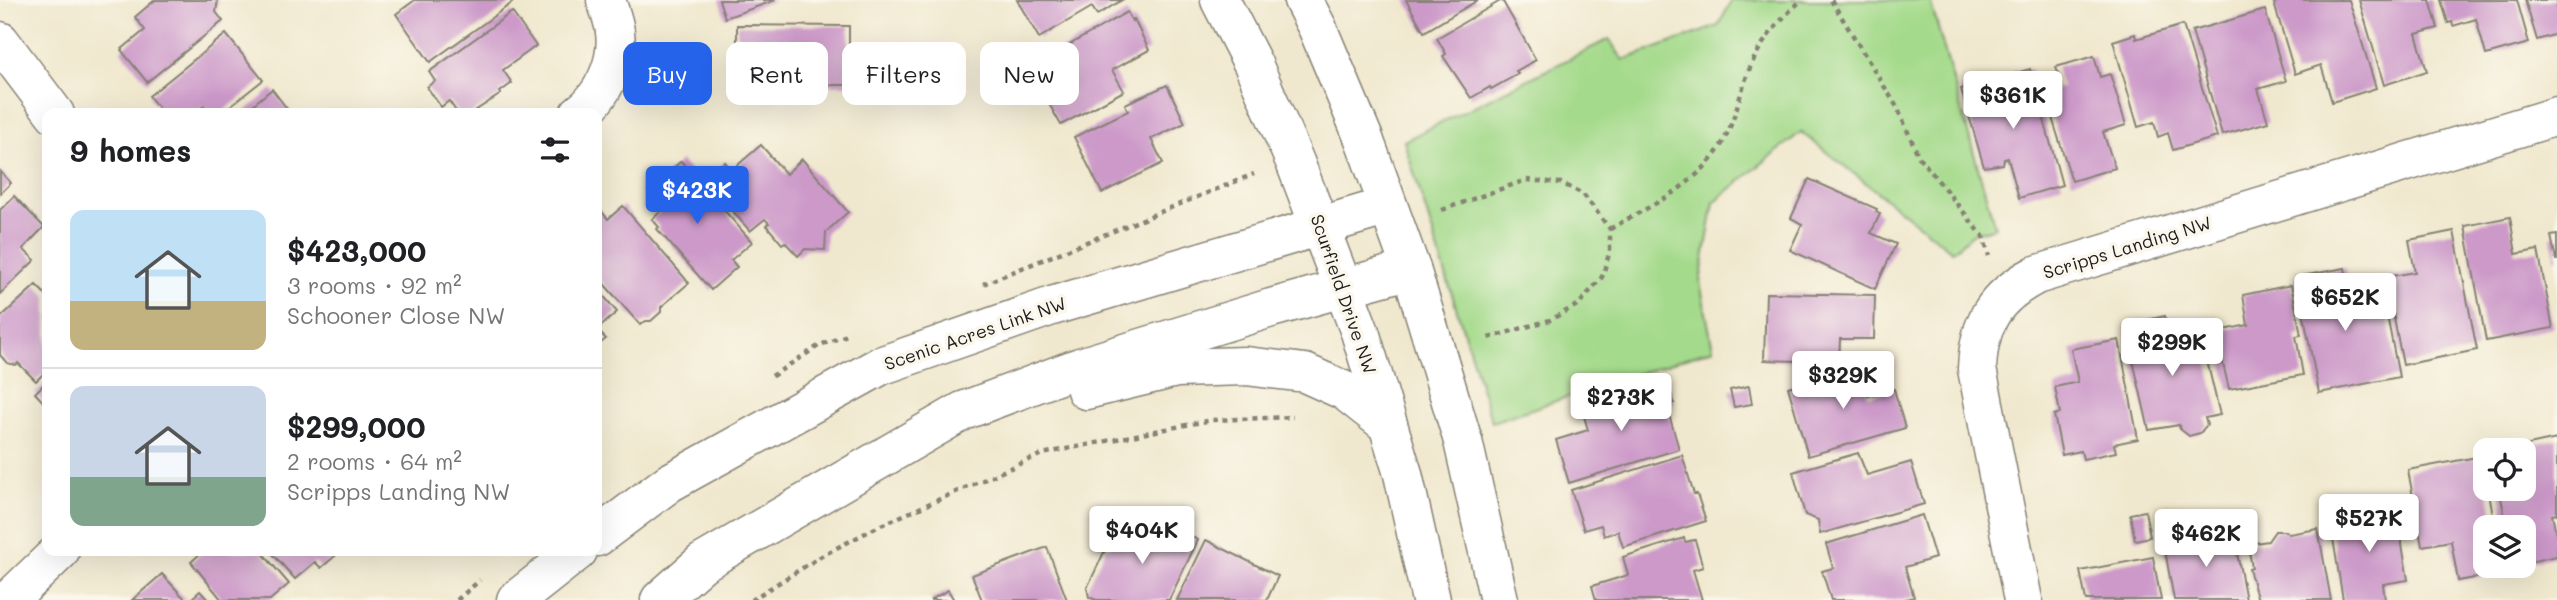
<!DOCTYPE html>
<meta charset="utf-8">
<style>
body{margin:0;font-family:Mali,sans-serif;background:#f6f6f6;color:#202124;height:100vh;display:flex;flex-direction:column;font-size:26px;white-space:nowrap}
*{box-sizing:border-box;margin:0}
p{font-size:23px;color:#757577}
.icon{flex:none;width:38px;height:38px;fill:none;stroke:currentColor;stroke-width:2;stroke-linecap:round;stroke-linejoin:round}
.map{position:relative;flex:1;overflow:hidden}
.sheet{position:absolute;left:42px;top:108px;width:560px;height:448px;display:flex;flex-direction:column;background:#fff;border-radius:14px;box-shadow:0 7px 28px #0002}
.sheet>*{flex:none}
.top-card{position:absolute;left:623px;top:42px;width:665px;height:63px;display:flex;gap:14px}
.tools{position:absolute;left:2473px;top:438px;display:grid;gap:14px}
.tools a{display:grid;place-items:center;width:63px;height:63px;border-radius:14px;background:#fff;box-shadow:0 7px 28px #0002;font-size:35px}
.price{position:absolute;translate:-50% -60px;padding:0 16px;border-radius:7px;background:#fff;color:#222;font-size:23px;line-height:46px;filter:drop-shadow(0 2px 4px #0008)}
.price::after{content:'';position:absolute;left:50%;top:42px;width:21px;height:16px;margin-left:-10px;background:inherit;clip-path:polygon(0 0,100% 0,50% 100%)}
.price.active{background:#2563eb;color:#fff}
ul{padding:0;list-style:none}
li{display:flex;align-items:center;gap:21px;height:175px;padding:0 28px}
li+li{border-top:2px solid #e0e0e0}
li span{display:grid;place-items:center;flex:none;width:196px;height:140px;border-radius:14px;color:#555}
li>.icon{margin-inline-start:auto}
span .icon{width:84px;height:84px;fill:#fffc;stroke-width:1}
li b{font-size:30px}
h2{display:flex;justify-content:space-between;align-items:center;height:84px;padding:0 28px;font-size:30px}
.pill{padding:0 24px;border-radius:14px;background:#fff;box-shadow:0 7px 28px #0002;font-size:24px;line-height:63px}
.pill.active{background:#2563eb;color:#fff}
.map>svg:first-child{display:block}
</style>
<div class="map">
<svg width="2557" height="600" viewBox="0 0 2557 600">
<rect width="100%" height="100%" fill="#fbf7ec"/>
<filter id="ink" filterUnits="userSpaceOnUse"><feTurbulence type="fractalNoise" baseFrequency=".0143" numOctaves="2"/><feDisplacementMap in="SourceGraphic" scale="14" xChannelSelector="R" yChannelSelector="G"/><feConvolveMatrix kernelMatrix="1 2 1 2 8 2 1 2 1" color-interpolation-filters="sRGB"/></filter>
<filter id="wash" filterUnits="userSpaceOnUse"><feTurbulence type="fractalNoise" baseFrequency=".00686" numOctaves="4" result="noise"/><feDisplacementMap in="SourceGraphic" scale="28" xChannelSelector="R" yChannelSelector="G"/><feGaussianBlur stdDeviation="1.57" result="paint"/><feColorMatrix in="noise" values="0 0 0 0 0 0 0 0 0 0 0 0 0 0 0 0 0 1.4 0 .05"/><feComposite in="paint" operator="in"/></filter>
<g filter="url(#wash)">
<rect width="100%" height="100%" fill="#f0e8ce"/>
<!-- green -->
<path fill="#a4da8b" stroke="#607b54" stroke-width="2" d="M 1732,0 L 1930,0 L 1995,227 L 1974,233 L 1952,251 L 1801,132 L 1714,202 L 1700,282 L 1713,349 L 1492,422 L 1404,141 L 1609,39 L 1623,60 L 1718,26 Z"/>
<g id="blocks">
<!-- building -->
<g fill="#cc99c9">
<path d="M 155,0 L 218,0 L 216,12 L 223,21 L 147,82 L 121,50 L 145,30 L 135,17 Z"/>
<path d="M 415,0 L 510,0 L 512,3 L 430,62 L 396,14 Z"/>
<path d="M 719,0 L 776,0 L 725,18 Z"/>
<path d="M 1017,0 L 1122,0 L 1097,15 L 1092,7 L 1039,38 Z"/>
<path d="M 1406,0 L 1478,0 L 1424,32 Z"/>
<path d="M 1502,0 L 1536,60 L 1516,71 L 1518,74 L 1491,89 L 1490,87 L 1471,98 L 1443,56 L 1446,54 L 1437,38 Z"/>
<path d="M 2282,0 L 2349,0 L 2376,88 L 2332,102 L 2321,65 L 2295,74 L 2274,3 Z"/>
<path d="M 2359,0 L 2430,0 L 2438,28 L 2416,34 L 2427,71 L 2384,85 Z"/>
<path d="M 2441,0 L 2517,0 L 2529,43 L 2486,55 L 2476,19 L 2453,26 L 2452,22 L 2448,23 Z"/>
<path d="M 2525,0 L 2557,0 L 2557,34 L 2537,40 Z"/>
<path d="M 2265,10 L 2286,81 L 2258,89 L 2268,122 L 2222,135 L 2192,31 Z"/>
<path d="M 512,12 L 536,46 L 503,70 L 512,83 L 500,92 L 501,94 L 470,114 L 458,114 L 449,101 L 441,107 L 427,87 L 435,81 L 429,72 Z"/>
<path d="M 1127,12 L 1132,21 L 1134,19 L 1149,50 L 1112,70 L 1124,91 L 1061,125 L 1040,88 L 1047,84 L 1036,64 Z"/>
<path d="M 737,25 L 849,26 L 849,85 L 767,85 L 767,68 L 737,67 Z"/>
<path d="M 2183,25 L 2217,137 L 2173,150 L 2168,133 L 2158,137 L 2154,122 L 2138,127 L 2113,41 L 2135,34 L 2136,39 Z"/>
<path d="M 226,34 L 263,80 L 220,114 L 211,114 L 204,105 L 194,114 L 163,114 L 149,96 Z"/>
<path d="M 2094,56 L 2100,77 L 2110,74 L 2126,125 L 2103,132 L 2115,168 L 2072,181 L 2044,92 L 2062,87 L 2056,67 Z"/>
<path d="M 2030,69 L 2062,185 L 2019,198 L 2008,158 L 2004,159 L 2003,164 L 1984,167 L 1961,89 Z"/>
<path d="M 1167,85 L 1185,123 L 1151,139 L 1163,163 L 1102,193 L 1074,137 L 1128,111 L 1125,104 Z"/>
<path d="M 272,89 L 291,114 L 240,114 L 248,109 Z"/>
<path d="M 761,145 L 786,174 L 802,159 L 848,212 L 826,232 L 825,250 L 805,249 L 798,256 L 785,242 L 782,244 L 766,225 L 769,223 L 765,219 L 750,231 L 705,180 L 725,162 L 732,170 Z"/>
<path d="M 681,161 L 752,242 L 731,260 L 737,267 L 711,290 L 657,229 L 659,227 L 652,219 L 664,209 L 648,191 Z"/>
<path d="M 0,171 L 11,183 L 0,194 Z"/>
<path d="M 1809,179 L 1877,209 L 1876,212 L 1880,214 L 1871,233 L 1896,244 L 1875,289 L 1790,250 L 1802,224 L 1791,218 Z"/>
<path d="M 14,196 L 44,227 L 23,249 L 35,260 L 0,294 L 0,210 Z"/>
<path d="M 597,206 L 608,219 L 623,206 L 689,283 L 661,307 L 661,312 L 651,321 L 646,321 L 640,325 L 597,276 Z"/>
<path d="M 2510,217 L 2516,254 L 2538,250 L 2553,328 L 2486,341 L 2465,226 Z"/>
<path d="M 2454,231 L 2477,350 L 2403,365 L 2386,277 L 2415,272 L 2409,240 Z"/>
<path d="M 2557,235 L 2557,260 L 2556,260 L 2551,236 Z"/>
<path d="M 2345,268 L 2351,301 L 2383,295 L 2399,377 L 2319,393 L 2296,277 Z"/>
<path d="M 36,285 L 47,296 L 47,370 L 36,381 L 18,363 L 16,365 L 7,363 L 0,355 L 0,318 Z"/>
<path d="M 2291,285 L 2301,335 L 2296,336 L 2303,375 L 2229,389 L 2219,347 L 2222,346 L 2219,331 L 2248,325 L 2243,295 Z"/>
<path d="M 597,288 L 617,312 L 597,330 L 606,339 L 597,346 Z"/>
<path d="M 1766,293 L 1875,295 L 1874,339 L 1840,339 L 1839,362 L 1764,360 Z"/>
<path d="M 2165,316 L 2172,347 L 2202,340 L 2220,415 L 2205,418 L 2207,425 L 2200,433 L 2189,436 L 2180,429 L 2179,425 L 2149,430 L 2125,325 Z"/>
<path d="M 2119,340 L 2138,439 L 2114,444 L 2116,452 L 2083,459 L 2081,451 L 2062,455 L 2054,415 L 2060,413 L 2055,387 L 2078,382 L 2071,349 Z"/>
<path d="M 1860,367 L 1868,396 L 1894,389 L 1905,428 L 1808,456 L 1788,387 Z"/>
<path d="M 47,381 L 47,406 L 35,393 Z"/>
<path d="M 1667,381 L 1674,403 L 1669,404 L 1671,411 L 1668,411 L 1679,449 L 1569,483 L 1556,440 L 1588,430 L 1581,406 Z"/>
<path d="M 1749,386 L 1752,404 L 1734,407 L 1730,390 Z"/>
<path d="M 2557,439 L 2557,514 L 2552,515 L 2557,538 L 2557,556 L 2524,563 L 2524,527 L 2507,527 L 2499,488 L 2524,488 L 2524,450 L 2510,449 Z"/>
<path d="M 1858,453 L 1867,475 L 1911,462 L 1924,504 L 1820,534 L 1818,520 L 1805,515 L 1793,472 Z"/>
<path d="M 1682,455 L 1694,494 L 1697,494 L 1706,521 L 1623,547 L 1618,531 L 1604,536 L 1601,525 L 1584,530 L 1571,490 Z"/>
<path d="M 2482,456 L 2485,488 L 2488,488 L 2495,527 L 2485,527 L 2485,565 L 2502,565 L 2503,573 L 2458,581 L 2451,541 L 2422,546 L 2408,470 Z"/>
<path d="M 2396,509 L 2408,580 L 2383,584 L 2385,600 L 2343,600 L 2330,520 Z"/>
<path d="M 2145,511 L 2150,537 L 2135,540 L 2130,514 Z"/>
<path d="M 1922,515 L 1935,558 L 1905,567 L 1914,597 L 1902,600 L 1831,600 L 1822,571 L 1833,568 L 1826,544 Z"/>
<path d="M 1145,523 L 1166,532 L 1169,526 L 1198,540 L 1169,600 L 1096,600 L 1089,597 L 1087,588 L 1107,546 L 1109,547 L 1115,541 L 1122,544 L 1128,529 L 1140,534 Z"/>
<path d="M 2318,529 L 2331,600 L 2258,600 L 2249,569 L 2252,568 L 2248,544 L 2268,541 L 2275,531 L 2285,531 L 2289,534 Z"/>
<path d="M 2233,532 L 2246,600 L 2174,600 L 2164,545 Z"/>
<path d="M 1684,538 L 1685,542 L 1695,540 L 1703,567 L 1693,570 L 1702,600 L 1596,600 L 1592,586 L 1628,575 L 1623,557 Z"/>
<path d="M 1206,540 L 1278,576 L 1267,600 L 1177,600 Z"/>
<path d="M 1047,547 L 1067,600 L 982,600 L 972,575 Z"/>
<path d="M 203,551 L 261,551 L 289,584 L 270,600 L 222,600 L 191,562 Z"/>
<path d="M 270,551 L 341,551 L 321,568 L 315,562 L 295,579 Z"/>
<path d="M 2153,557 L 2161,600 L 2086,600 L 2080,571 Z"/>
<path d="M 162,574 L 186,600 L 132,600 Z"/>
<path d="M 948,590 L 954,600 L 930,600 L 945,592 Z"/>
<path d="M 200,591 L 208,600 L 190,600 Z"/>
</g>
</g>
</g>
<g filter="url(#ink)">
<use href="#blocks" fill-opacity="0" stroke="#868275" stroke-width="2"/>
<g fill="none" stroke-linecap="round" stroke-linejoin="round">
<defs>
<g id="minor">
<path d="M 0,41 L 55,114"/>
<path d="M 579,114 C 603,97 619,61 615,32 C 614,21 609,10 606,0"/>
<path d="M 9,600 L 60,551"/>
<path d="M 2023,600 L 1977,369 C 1979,322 1994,297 2036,275 L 2557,116"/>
</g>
<g id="tertiary">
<path d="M 1220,0 L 1253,64 L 1295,162 L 1360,332 L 1403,474 L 1431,600"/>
<path d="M 1303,0 L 1317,27 L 1364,139 L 1411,269 L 1463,441 L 1499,600"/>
<path d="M 1086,390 L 1176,368 L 1246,366 L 1305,373 L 1345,391 L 1388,425"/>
<path d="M 597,537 L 669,483 L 880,366 L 1052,306 L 1388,206"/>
<path d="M 516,600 L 578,551"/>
<path d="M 660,600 L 702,563 L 963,411 L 1080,367 L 1271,308 L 1411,269"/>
</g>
</defs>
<!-- minor casing -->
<use href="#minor" stroke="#868275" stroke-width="41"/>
<!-- tertiary casing -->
<use href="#tertiary" stroke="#868275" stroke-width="41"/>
<!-- path -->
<g stroke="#868275" stroke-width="4.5" stroke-dasharray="5 5" stroke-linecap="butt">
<path d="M 1831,0 L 1897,107 L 1919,157 L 1983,236 L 1989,256"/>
<path d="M 1442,210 L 1526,180 L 1561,183 L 1583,194 L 1610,229 L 1610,251 L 1602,277 L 1579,304 L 1550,320 L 1485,339"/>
<path d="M 1610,229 C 1646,208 1688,190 1714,156 C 1736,128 1739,88 1755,57 C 1765,37 1785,14 1802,0"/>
<path d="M 983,284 L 1254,174"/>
<path d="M 772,376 L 820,345 L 847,335"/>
<path d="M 457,600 L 480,580"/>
<path d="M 751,600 L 825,554 L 881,525 L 1042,454 L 1211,420 L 1293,417"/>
</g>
<!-- minor -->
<use href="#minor" stroke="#fff" stroke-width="38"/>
<!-- tertiary -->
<use href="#tertiary" stroke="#fff" stroke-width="38"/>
</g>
</g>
<g text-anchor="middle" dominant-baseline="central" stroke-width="7" stroke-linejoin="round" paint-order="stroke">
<!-- street labels -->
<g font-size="18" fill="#1c1c1c" stroke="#fbf7ec">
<text transform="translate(2127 247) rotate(-17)">Scripps Landing NW</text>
<text transform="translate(1344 294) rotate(71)">Scurfield Drive NW</text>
<text transform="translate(975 333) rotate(-19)">Scenic Acres Link NW</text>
</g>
</g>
</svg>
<div class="tools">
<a><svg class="icon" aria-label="locate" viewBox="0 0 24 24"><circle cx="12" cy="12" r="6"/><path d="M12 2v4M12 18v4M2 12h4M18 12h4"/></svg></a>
<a><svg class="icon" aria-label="layers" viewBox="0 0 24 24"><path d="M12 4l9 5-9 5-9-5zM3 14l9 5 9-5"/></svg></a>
</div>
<b class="price" style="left:2013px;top:131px">$361K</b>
<b class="price active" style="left:697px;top:226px">$423K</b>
<b class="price" style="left:2345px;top:333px">$652K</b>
<b class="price" style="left:2172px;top:378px">$299K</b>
<b class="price" style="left:1843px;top:411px">$329K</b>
<b class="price" style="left:1621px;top:433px">$273K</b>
<b class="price" style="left:2369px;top:554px">$527K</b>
<b class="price" style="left:1142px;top:566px">$404K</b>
<b class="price" style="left:2206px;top:569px">$462K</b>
<div class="top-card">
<a class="pill active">Buy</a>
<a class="pill">Rent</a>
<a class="pill">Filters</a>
<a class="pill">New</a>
</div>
<section class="sheet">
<h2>9 homes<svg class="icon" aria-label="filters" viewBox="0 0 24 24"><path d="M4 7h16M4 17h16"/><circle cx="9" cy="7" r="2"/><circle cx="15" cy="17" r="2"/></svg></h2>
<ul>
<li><span style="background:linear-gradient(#bfe0f5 65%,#c2b280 0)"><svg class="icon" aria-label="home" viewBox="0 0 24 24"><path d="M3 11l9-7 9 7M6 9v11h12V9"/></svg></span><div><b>$423,000</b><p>3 rooms · 92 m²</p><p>Schooner Close NW</p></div></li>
<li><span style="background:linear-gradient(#c9d6e8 65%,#7fa58c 0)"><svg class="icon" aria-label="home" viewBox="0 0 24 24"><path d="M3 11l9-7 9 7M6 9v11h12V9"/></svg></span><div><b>$299,000</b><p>2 rooms · 64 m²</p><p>Scripps Landing NW</p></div></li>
</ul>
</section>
</div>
